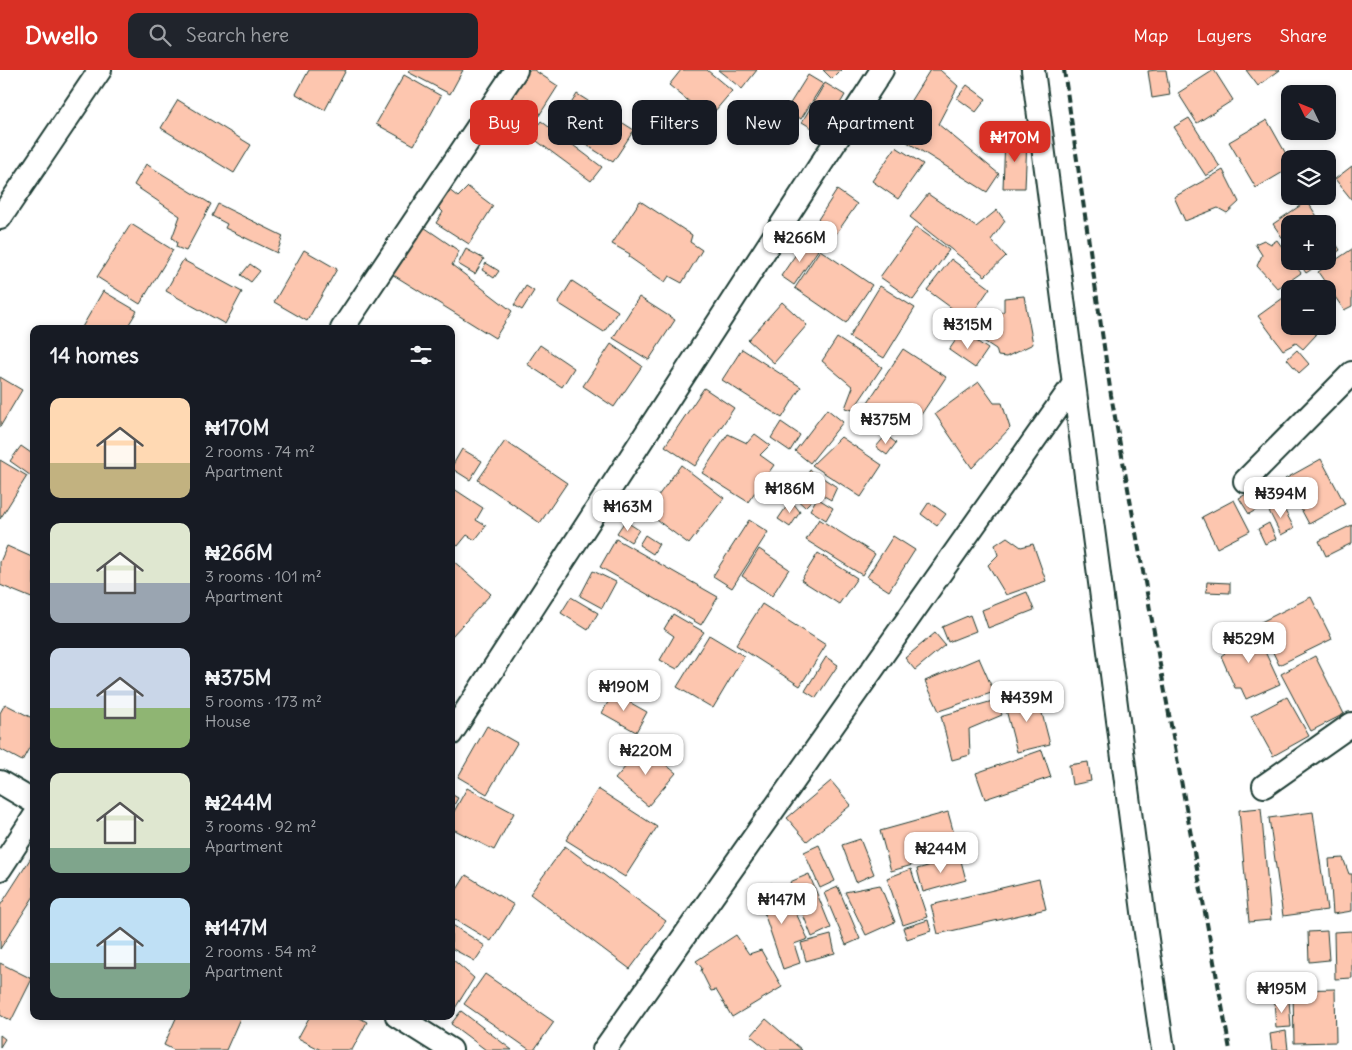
<!DOCTYPE html>
<meta charset="utf-8">
<style>
body{margin:0;font-family:Delius,sans-serif;background:#20242c;color:#f1f3f6;height:100vh;display:flex;flex-direction:column;font-size:19px;white-space:nowrap}
*{box-sizing:border-box;margin:0}
p{font-size:16px;color:#9ea1a6}
.icon{flex:none;width:28px;height:28px;fill:none;stroke:currentColor;stroke-width:2;stroke-linecap:round;stroke-linejoin:round}
.map{position:relative;flex:1;overflow:hidden}
.panel{position:absolute;left:30px;top:255px;width:425px;height:695px;display:flex;flex-direction:column;background:#171b24;border-radius:10px;box-shadow:0 2px 8px #0003}
.panel>*{flex:none}
.guide{position:absolute;left:470px;top:30px;width:475px;height:45px;display:flex;gap:10px}
.needle{width:32px;rotate:313deg}
.tools{position:absolute;left:1281px;top:15px;display:grid;gap:10px}
.tools a{display:grid;place-items:center;width:55px;height:55px;border-radius:10px;background:#171b24;box-shadow:0 2px 8px #0003;font-size:25px}
.price{position:absolute;translate:-50% -42px;padding:0 11px;border-radius:10px;background:#fff;color:#222;font-size:16px;line-height:32px;filter:drop-shadow(0 1px 2px #0008)}
.price::after{content:'';position:absolute;left:50%;top:30px;width:15px;height:11px;margin-left:-8px;background:inherit;clip-path:polygon(0 0,100% 0,50% 100%)}
.price.selected{background:#d93025;color:#fff}
ul{padding:0;list-style:none}
li{display:flex;align-items:center;gap:15px;height:125px;padding:0 20px}
li span{display:grid;place-items:center;flex:none;width:140px;height:100px;border-radius:10px;color:#555}
li>.icon{margin-inline-start:auto}
span .icon{width:60px;height:60px;fill:#fffc;stroke-width:1}
li b{font-size:21px}
h2{display:flex;justify-content:space-between;align-items:center;height:60px;padding:0 20px;font-size:21px}
.chip{padding:0 18px;border-radius:10px;background:#171b24;box-shadow:0 2px 8px #0003;font-size:18px;line-height:45px}
.chip.selected{background:#d93025;color:#fff}
header{display:flex;align-items:center;gap:30px;box-sizing:border-box;height:70px;padding:0 25px;background:#d93025;color:#fff}
header strong{font-size:24px}
nav{display:flex;gap:28px;margin-inline-start:auto;font-size:18px}
.search{width:350px;height:45px;background:#20242c;display:flex;align-items:center;gap:12px;box-sizing:border-box;padding:0 18px;border-radius:10px;color:#9ea1a6;font-size:19px}
.map>svg:first-child{display:block}
</style>
<header>
<strong>Dwello</strong>
<div class="search"><svg class="icon" aria-label="search" viewBox="0 0 24 24"><circle cx="10" cy="10" r="6"/><path d="M15 15l6 6"/></svg>Search here</div>
<nav><a>Map</a><a>Layers</a><a>Share</a></nav>
</header>
<div class="map">
<svg width="1352" height="980" viewBox="0 0 1352 980">
<rect width="100%" height="100%" fill="#fff"/>
<filter id="ink" filterUnits="userSpaceOnUse"><feTurbulence type="fractalNoise" baseFrequency=".02" numOctaves="2"/><feDisplacementMap in="SourceGraphic" scale="10" xChannelSelector="R" yChannelSelector="G"/><feConvolveMatrix kernelMatrix="1 2 1 2 8 2 1 2 1" color-interpolation-filters="sRGB"/></filter>
<g filter="url(#ink)">
<!-- building -->
<g fill="#fdc6af" stroke="#1f3d34">
<path d="M 309,0 L 346,0 L 325,40 L 296,24 Z"/>
<path d="M 409,0 L 463,0 L 450,24 L 408,2 Z"/>
<path d="M 527,0 L 534,0 L 558,16 L 528,63 L 499,44 Z"/>
<path d="M 681,0 L 707,0 L 732,21 L 709,48 L 669,15 Z"/>
<path d="M 718,0 L 757,0 L 742,19 Z"/>
<path d="M 823,0 L 841,0 L 832,9 Z"/>
<path d="M 930,0 L 940,0 L 958,16 L 938,54 L 999,104 L 987,122 L 891,62 Z"/>
<path d="M 1157,0 L 1166,0 L 1170,25 L 1152,28 L 1148,1 Z"/>
<path d="M 1214,0 L 1233,30 L 1197,53 L 1178,23 Z"/>
<path d="M 1246,0 L 1280,0 L 1258,16 Z"/>
<path d="M 404,5 L 441,26 L 414,75 L 376,54 Z"/>
<path d="M 808,5 L 823,14 L 801,49 L 786,40 Z"/>
<path d="M 825,13 L 845,25 L 822,64 L 802,52 Z"/>
<path d="M 967,15 L 986,29 L 976,42 L 957,28 Z"/>
<path d="M 577,24 L 634,60 L 613,92 L 557,56 Z"/>
<path d="M 178,30 L 251,75 L 234,103 L 161,58 Z"/>
<path d="M 1189,48 L 1220,97 L 1206,106 L 1174,57 Z"/>
<path d="M 1267,50 L 1290,91 L 1290,98 L 1256,118 L 1229,72 Z"/>
<path d="M 541,51 L 602,97 L 591,111 L 530,66 Z"/>
<path d="M 1005,68 L 1027,69 L 1025,118 L 1003,118 Z"/>
<path d="M 896,77 L 923,94 L 898,129 L 872,111 Z"/>
<path d="M 146,94 L 211,134 L 186,181 L 176,177 L 177,172 L 172,168 L 180,146 L 134,115 Z"/>
<path d="M 1352,96 L 1352,130 L 1335,109 Z"/>
<path d="M 1223,100 L 1239,132 L 1227,143 L 1218,138 L 1185,151 L 1174,127 Z"/>
<path d="M 468,117 L 493,136 L 469,174 L 436,153 L 443,142 L 435,134 L 448,119 L 458,127 Z"/>
<path d="M 837,120 L 857,134 L 836,164 L 817,151 Z"/>
<path d="M 928,124 L 976,157 L 997,140 L 1005,151 L 991,170 L 1006,186 L 985,206 L 910,147 Z"/>
<path d="M 640,131 L 692,165 L 690,172 L 702,180 L 682,213 L 669,206 L 665,212 L 629,187 L 630,184 L 612,174 Z"/>
<path d="M 1307,131 L 1322,154 L 1290,154 L 1290,179 L 1273,154 Z"/>
<path d="M 218,134 L 283,166 L 277,183 L 225,158 L 227,154 L 212,146 Z"/>
<path d="M 418,153 L 459,181 L 452,195 L 512,241 L 495,268 L 387,201 Z"/>
<path d="M 131,154 L 173,180 L 140,234 L 97,207 Z"/>
<path d="M 916,157 L 949,180 L 913,230 L 880,207 Z"/>
<path d="M 1328,161 L 1340,180 L 1328,189 Z"/>
<path d="M 1264,170 L 1271,174 L 1277,170 L 1290,188 L 1290,191 L 1292,191 L 1301,203 L 1278,219 L 1257,196 L 1262,185 L 1255,174 Z"/>
<path d="M 805,171 L 818,180 L 794,215 L 781,206 Z"/>
<path d="M 466,179 L 484,189 L 475,204 L 458,194 Z"/>
<path d="M 1352,179 L 1352,236 L 1344,240 L 1318,202 Z"/>
<path d="M 304,180 L 337,199 L 307,251 L 274,232 Z"/>
<path d="M 820,180 L 872,215 L 846,253 L 795,218 Z"/>
<path d="M 951,189 L 990,218 L 968,250 L 927,220 Z"/>
<path d="M 183,190 L 242,222 L 225,254 L 166,221 Z"/>
<path d="M 1298,191 L 1324,191 L 1306,203 Z"/>
<path d="M 486,193 L 499,201 L 494,208 L 482,200 Z"/>
<path d="M 250,194 L 260,201 L 251,212 L 241,205 Z"/>
<path d="M 572,211 L 618,241 L 604,262 L 558,233 Z"/>
<path d="M 1304,212 L 1309,219 L 1295,219 Z"/>
<path d="M 526,216 L 534,221 L 522,240 L 514,235 Z"/>
<path d="M 880,216 L 915,238 L 884,288 L 849,267 Z"/>
<path d="M 103,221 L 137,241 L 126,259 L 81,259 Z"/>
<path d="M 1290,223 L 1290,256 L 1316,256 L 1313,258 L 1316,265 L 1303,279 L 1296,273 L 1283,280 L 1258,246 Z"/>
<path d="M 1024,226 L 1033,274 L 1006,287 L 998,286 L 996,279 L 979,268 L 977,256 L 1004,241 L 1004,228 Z"/>
<path d="M 639,227 L 675,250 L 649,290 L 613,268 Z"/>
<path d="M 782,232 L 807,255 L 774,293 L 748,270 Z"/>
<path d="M 962,261 L 988,279 L 975,298 L 949,280 Z"/>
<path d="M 837,268 L 882,297 L 853,340 L 845,338 L 853,317 L 822,291 Z"/>
<path d="M 611,274 L 642,296 L 614,337 L 583,316 Z"/>
<path d="M 540,275 L 574,298 L 562,317 L 527,294 Z"/>
<path d="M 742,279 L 801,317 L 782,348 L 722,310 Z"/>
<path d="M 903,279 L 946,307 L 907,366 L 864,338 Z"/>
<path d="M 1297,280 L 1309,294 L 1299,303 L 1287,289 Z"/>
<path d="M 0,307 L 22,320 L 0,357 Z"/>
<path d="M 979,312 L 994,333 L 1002,333 L 1010,358 L 972,398 L 935,344 Z"/>
<path d="M 704,318 L 734,338 L 695,396 L 665,376 Z"/>
<path d="M 827,339 L 843,352 L 810,393 L 795,381 Z"/>
<path d="M 861,340 L 869,348 L 861,358 L 852,350 Z"/>
<path d="M 781,352 L 800,365 L 790,381 L 771,368 Z"/>
<path d="M 728,364 L 747,373 L 755,364 L 770,375 L 760,385 L 774,395 L 748,432 L 702,403 Z"/>
<path d="M 886,365 L 896,373 L 887,385 L 876,377 Z"/>
<path d="M 841,367 L 882,395 L 861,427 L 812,395 Z"/>
<path d="M 505,371 L 567,413 L 540,453 L 478,410 Z"/>
<path d="M 21,376 L 34,385 L 34,408 L 10,391 Z"/>
<path d="M 462,379 L 482,391 L 470,410 L 451,398 Z"/>
<path d="M 1321,389 L 1345,434 L 1309,454 L 1285,409 Z"/>
<path d="M 0,390 L 27,406 L 0,449 Z"/>
<path d="M 681,395 L 724,428 L 689,474 L 646,442 Z"/>
<path d="M 810,400 L 837,417 L 831,430 L 819,423 L 805,437 L 794,427 Z"/>
<path d="M 1270,411 L 1279,427 L 1249,444 L 1239,428 Z"/>
<path d="M 451,417 L 483,438 L 476,450 L 486,456 L 475,470 L 467,465 L 458,476 L 451,472 Z"/>
<path d="M 817,428 L 833,438 L 826,450 L 810,440 Z"/>
<path d="M 791,430 L 800,442 L 790,457 L 778,449 Z"/>
<path d="M 1234,430 L 1250,461 L 1217,478 L 1202,447 Z"/>
<path d="M 929,432 L 946,444 L 937,456 L 921,444 Z"/>
<path d="M 1281,433 L 1294,458 L 1281,465 L 1268,439 Z"/>
<path d="M 819,449 L 875,484 L 862,505 L 806,470 Z"/>
<path d="M 749,450 L 768,462 L 732,518 L 713,506 Z"/>
<path d="M 625,451 L 639,460 L 631,472 L 617,463 Z"/>
<path d="M 1269,453 L 1276,469 L 1265,474 L 1258,459 Z"/>
<path d="M 1352,455 L 1352,473 L 1326,486 L 1319,471 Z"/>
<path d="M 645,465 L 659,474 L 653,484 L 639,475 Z"/>
<path d="M 893,466 L 915,480 L 889,521 L 867,507 Z"/>
<path d="M 1007,467 L 1021,477 L 1033,474 L 1046,511 L 1006,525 L 988,495 L 998,485 L 995,475 Z"/>
<path d="M 616,469 L 718,527 L 701,555 L 600,497 Z"/>
<path d="M 7,476 L 34,488 L 34,529 L 0,515 L 0,492 Z"/>
<path d="M 759,479 L 789,499 L 772,526 L 742,506 Z"/>
<path d="M 818,483 L 857,508 L 839,534 L 801,510 Z"/>
<path d="M 451,489 L 491,524 L 451,567 Z"/>
<path d="M 593,501 L 616,512 L 602,538 L 580,526 Z"/>
<path d="M 1207,512 L 1230,513 L 1230,523 L 1206,522 Z"/>
<path d="M 1027,522 L 1034,540 L 988,558 L 982,540 Z"/>
<path d="M 571,527 L 598,543 L 588,560 L 561,543 Z"/>
<path d="M 1311,527 L 1332,569 L 1279,595 L 1259,553 Z"/>
<path d="M 762,534 L 826,575 L 800,616 L 736,575 Z"/>
<path d="M 673,544 L 704,562 L 677,599 L 660,590 L 674,566 L 664,559 Z"/>
<path d="M 970,545 L 976,561 L 948,572 L 942,557 Z"/>
<path d="M 1254,558 L 1280,614 L 1246,629 L 1241,618 L 1235,618 L 1221,586 L 1225,583 L 1221,573 Z"/>
<path d="M 935,563 L 945,575 L 915,600 L 905,588 Z"/>
<path d="M 709,565 L 744,586 L 713,638 L 677,617 Z"/>
<path d="M 1315,586 L 1344,644 L 1311,661 L 1281,604 Z"/>
<path d="M 826,587 L 838,595 L 816,628 L 805,621 Z"/>
<path d="M 979,588 L 994,622 L 939,641 L 925,611 Z"/>
<path d="M 613,623 L 647,642 L 636,662 L 602,643 Z"/>
<path d="M 1037,624 L 1050,674 L 1017,682 L 1004,632 Z"/>
<path d="M 1287,627 L 1309,666 L 1273,686 L 1251,646 Z"/>
<path d="M 996,630 L 1002,645 L 969,659 L 970,685 L 952,690 L 941,646 Z"/>
<path d="M 5,634 L 34,649 L 34,669 L 22,691 L 0,679 L 0,643 Z"/>
<path d="M 487,656 L 517,673 L 487,724 L 458,707 Z"/>
<path d="M 643,676 L 676,703 L 648,736 L 615,709 Z"/>
<path d="M 1042,680 L 1051,707 L 985,729 L 976,703 Z"/>
<path d="M 1088,692 L 1091,711 L 1072,715 L 1069,695 Z"/>
<path d="M 831,711 L 851,735 L 807,771 L 787,748 Z"/>
<path d="M 467,718 L 514,743 L 494,780 L 451,758 L 451,747 Z"/>
<path d="M 598,719 L 657,757 L 625,807 L 566,770 Z"/>
<path d="M 451,724 L 458,728 L 451,740 Z"/>
<path d="M 1261,738 L 1271,850 L 1249,852 L 1239,740 Z"/>
<path d="M 948,742 L 959,782 L 891,801 L 880,761 Z"/>
<path d="M 1313,742 L 1327,840 L 1283,846 L 1269,748 Z"/>
<path d="M 860,769 L 874,804 L 856,812 L 842,775 Z"/>
<path d="M 819,775 L 835,811 L 820,818 L 804,782 Z"/>
<path d="M 565,776 L 666,851 L 630,899 L 530,824 Z"/>
<path d="M 34,783 L 34,826 L 0,879 L 0,836 Z"/>
<path d="M 960,787 L 966,810 L 923,822 L 917,799 Z"/>
<path d="M 1343,788 L 1349,804 L 1352,804 L 1352,841 L 1333,844 L 1329,789 Z"/>
<path d="M 911,799 L 927,847 L 903,855 L 887,808 Z"/>
<path d="M 809,804 L 831,858 L 812,867 L 790,812 Z"/>
<path d="M 466,805 L 514,835 L 491,871 L 451,847 L 451,829 Z"/>
<path d="M 1039,809 L 1046,839 L 938,864 L 931,835 Z"/>
<path d="M 772,813 L 779,830 L 789,828 L 808,869 L 794,874 L 800,893 L 783,899 L 756,819 Z"/>
<path d="M 880,815 L 895,852 L 866,865 L 845,822 Z"/>
<path d="M 838,817 L 860,869 L 846,875 L 824,823 Z"/>
<path d="M 928,850 L 931,861 L 907,869 L 903,858 Z"/>
<path d="M 451,854 L 485,876 L 475,891 L 451,878 Z"/>
<path d="M 1327,861 L 1329,890 L 1309,892 L 1308,862 Z"/>
<path d="M 1352,861 L 1352,908 L 1335,909 L 1334,862 Z"/>
<path d="M 736,865 L 749,884 L 761,880 L 782,917 L 732,947 L 716,920 L 711,921 L 701,901 L 702,898 L 696,891 Z"/>
<path d="M 831,865 L 835,883 L 806,891 L 801,873 Z"/>
<path d="M 451,888 L 474,908 L 452,943 L 451,942 Z"/>
<path d="M 0,893 L 32,909 L 11,951 L 0,945 Z"/>
<path d="M 485,904 L 554,952 L 534,980 L 530,980 L 464,934 Z"/>
<path d="M 1335,919 L 1336,972 L 1294,973 L 1293,920 Z"/>
<path d="M 1274,930 L 1289,930 L 1291,957 L 1276,958 Z"/>
<path d="M 461,941 L 512,980 L 486,980 L 451,954 Z"/>
<path d="M 177,946 L 241,946 L 226,980 L 174,980 L 164,975 Z"/>
<path d="M 310,946 L 356,946 L 367,952 L 352,980 L 321,980 L 298,968 Z"/>
<path d="M 766,949 L 802,980 L 768,980 L 751,966 Z"/>
<path d="M 1286,961 L 1288,980 L 1272,980 L 1270,964 Z"/>
<path d="M 0,965 L 5,969 L 0,977 Z"/>
</g>
<g fill="none" stroke-linecap="round" stroke-linejoin="round">
<defs>
<g id="street">
<path d="M 1033,0 L 1144,849 L 1163,980"/>
<path d="M 0,148 L 100,0"/>
<path d="M 342,259 L 516,0"/>
<path d="M 1245,411 L 1352,303"/>
<path d="M 451,664 L 882,0"/>
<path d="M 0,712 L 34,732"/>
<path d="M 1264,716 L 1352,654"/>
<path d="M 0,799 L 34,747"/>
<path d="M 397,946 L 451,980"/>
<path d="M 604,980 L 1073,315"/>
</g>
</defs>
<!-- street casing -->
<use href="#street" stroke="#1f3d34" stroke-width="26"/>
<!-- street -->
<use href="#street" stroke="#fff" stroke-width="22"/>
<!-- rail -->
<path stroke="#1f3d34" stroke-width="4" stroke-dasharray="8 4" stroke-linecap="butt" d="M 1064,0 L 1111,325 L 1230,980"/>
</g>
</g>
</svg>
<div class="tools">
<a><svg class="needle" viewBox="-14 -14 28 28"><path d="M0-13l5 13h-10z" fill="#e53935"/><path d="M0 13l5-13h-10z" fill="#9ea1a6"/></svg></a>
<a><svg class="icon" aria-label="layers" viewBox="0 0 24 24"><path d="M12 4l9 5-9 5-9-5zM3 14l9 5 9-5"/></svg></a>
<a>+</a>
<a>−</a>
</div>
<b class="price selected" style="left:1015px;top:93px">₦170M</b>
<b class="price" style="left:800px;top:193px">₦266M</b>
<b class="price" style="left:968px;top:280px">₦315M</b>
<b class="price" style="left:886px;top:375px">₦375M</b>
<b class="price" style="left:790px;top:444px">₦186M</b>
<b class="price" style="left:1281px;top:449px">₦394M</b>
<b class="price" style="left:628px;top:462px">₦163M</b>
<b class="price" style="left:1249px;top:594px">₦529M</b>
<b class="price" style="left:624px;top:642px">₦190M</b>
<b class="price" style="left:1027px;top:653px">₦439M</b>
<b class="price" style="left:646px;top:706px">₦220M</b>
<b class="price" style="left:941px;top:804px">₦244M</b>
<b class="price" style="left:782px;top:855px">₦147M</b>
<b class="price" style="left:1282px;top:944px">₦195M</b>
<div class="guide">
<a class="chip selected">Buy</a>
<a class="chip">Rent</a>
<a class="chip">Filters</a>
<a class="chip">New</a>
<a class="chip">Apartment</a>
</div>
<section class="panel">
<h2>14 homes<svg class="icon" aria-label="filters" viewBox="0 0 24 24"><path d="M4 7h16M4 17h16"/><circle cx="9" cy="7" r="2"/><circle cx="15" cy="17" r="2"/></svg></h2>
<ul>
<li><span style="background:linear-gradient(#ffd9b3 65%,#c2b280 0)"><svg class="icon" aria-label="home" viewBox="0 0 24 24"><path d="M3 11l9-7 9 7M6 9v11h12V9"/></svg></span><div><b>₦170M</b><p>2 rooms · 74 m²</p><p>Apartment</p></div></li>
<li><span style="background:linear-gradient(#dfe7d0 60%,#9aa5b1 0)"><svg class="icon" aria-label="home" viewBox="0 0 24 24"><path d="M3 11l9-7 9 7M6 9v11h12V9"/></svg></span><div><b>₦266M</b><p>3 rooms · 101 m²</p><p>Apartment</p></div></li>
<li><span style="background:linear-gradient(#c9d6e8 60%,#8fb573 0)"><svg class="icon" aria-label="home" viewBox="0 0 24 24"><path d="M3 11l9-7 9 7M6 9v11h12V9"/></svg></span><div><b>₦375M</b><p>5 rooms · 173 m²</p><p>House</p></div></li>
<li><span style="background:linear-gradient(#dfe7d0 75%,#7fa58c 0)"><svg class="icon" aria-label="home" viewBox="0 0 24 24"><path d="M3 11l9-7 9 7M6 9v11h12V9"/></svg></span><div><b>₦244M</b><p>3 rooms · 92 m²</p><p>Apartment</p></div></li>
<li><span style="background:linear-gradient(#bfe0f5 65%,#7fa58c 0)"><svg class="icon" aria-label="home" viewBox="0 0 24 24"><path d="M3 11l9-7 9 7M6 9v11h12V9"/></svg></span><div><b>₦147M</b><p>2 rooms · 54 m²</p><p>Apartment</p></div></li>
</ul>
</section>
</div>
